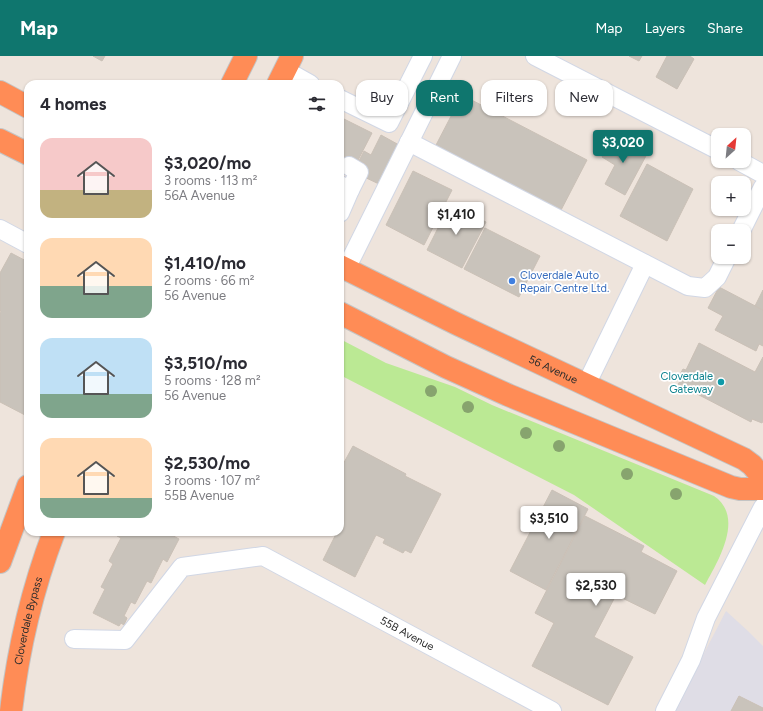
<!DOCTYPE html>
<meta charset="utf-8">
<style>
body{margin:0;font-family:Figtree,sans-serif;background:#f2f2f3;color:#2b2b33;height:100vh;display:flex;flex-direction:column;font-size:15px;white-space:nowrap}
*{box-sizing:border-box;margin:0}
p{font-size:13px;color:#7c7c81}
.icon{flex:none;width:22px;height:22px;fill:none;stroke:currentColor;stroke-width:2;stroke-linecap:round;stroke-linejoin:round}
.map{position:relative;flex:1;overflow:hidden}
.panel{position:absolute;left:24px;top:24px;width:320px;height:456px;display:flex;flex-direction:column;background:#fff;border-radius:12px;box-shadow:0 1px 3px #0004}
.panel>*{flex:none}
.hud{position:absolute;left:356px;top:24px;width:347px;height:36px;display:flex;gap:8px}
.needle{width:26px;rotate:27deg}
.buttons{position:absolute;left:711px;top:72px;display:grid;gap:8px}
.buttons a{display:grid;place-items:center;width:40px;height:40px;border-radius:8px;background:#fff;box-shadow:0 1px 3px #0004;font-size:20px}
.price{position:absolute;translate:-50% -34px;padding:0 9px;border-radius:4px;background:#fff;color:#222;font-size:13px;line-height:26px;filter:drop-shadow(0 1px 2px #0008)}
.price::after{content:'';position:absolute;left:50%;top:24px;width:12px;height:9px;margin-left:-6px;background:inherit;clip-path:polygon(0 0,100% 0,50% 100%)}
.price.selected{background:#0f766e;color:#fff}
ul{padding:0;list-style:none}
li{display:flex;align-items:center;gap:12px;height:100px;padding:0 16px}
li span{display:grid;place-items:center;flex:none;width:112px;height:80px;border-radius:12px;color:#555}
li>.icon{margin-inline-start:auto}
span .icon{width:48px;height:48px;fill:#fffc;stroke-width:1}
li b{font-size:17px}
h2{display:flex;justify-content:space-between;align-items:center;height:48px;padding:0 16px;font-size:17px}
.tag{padding:0 14px;border-radius:12px;background:#fff;box-shadow:0 1px 3px #0004;font-size:14px;line-height:36px}
.tag.selected{background:#0f766e;color:#fff}
header{display:flex;align-items:center;gap:24px;box-sizing:border-box;height:56px;padding:0 20px;background:#0f766e;color:#fff}
header strong{font-size:19px}
nav{display:flex;gap:22px;margin-inline-start:auto;font-size:14px}
.map>svg:first-child{display:block}
</style>
<header>
<strong>Map</strong>
<nav><a>Map</a><a>Layers</a><a>Share</a></nav>
</header>
<div class="map">
<svg width="763" height="655" viewBox="0 0 763 655">
<rect width="100%" height="100%" fill="#eee4dc"/>
<!-- industrial -->
<path fill="#dfdde6" d="M 726,555 L 749,576 L 763,590 L 763,655 L 674,655 Z"/>
<!-- green -->
<path fill="#bbe994" d="M 340,283 L 386,307 L 455,331 L 492,349 L 714,440 C 745,461 718,505 705,529 L 574,439 L 340,319 Z"/>
<!-- building -->
<g fill="#c9c3bb" stroke="#cac0b6">
<path d="M 93,0 L 105,0 L 102,5 Z"/>
<path d="M 629,0 L 642,0 L 639,5 Z"/>
<path d="M 667,0 L 690,0 L 694,3 L 677,33 L 656,21 Z"/>
<path d="M 462,39 L 587,104 L 560,156 L 435,91 Z"/>
<path d="M 340,61 L 372,77 L 356,108 L 351,105 L 340,126 Z"/>
<path d="M 381,79 L 399,89 L 379,128 L 360,119 L 366,108 L 359,105 L 364,95 L 371,99 Z"/>
<path d="M 614,80 L 647,98 L 625,139 L 605,128 L 615,109 L 602,101 Z"/>
<path d="M 647,108 L 693,133 L 667,185 L 620,160 Z"/>
<path d="M 413,115 L 452,134 L 424,189 L 386,169 Z"/>
<path d="M 450,148 L 486,166 L 462,212 L 427,194 Z"/>
<path d="M 485,172 L 540,200 L 519,241 L 464,213 Z"/>
<path d="M 11,197 L 28,206 L 28,353 L 25,359 L 0,346 L 0,257 L 1,255 L 0,254 L 0,217 Z"/>
<path d="M 719,231 L 763,254 L 763,290 L 759,288 L 756,295 L 715,274 L 723,260 L 708,252 Z"/>
<path d="M 763,234 L 763,254 L 755,250 Z"/>
<path d="M 699,287 L 755,316 L 763,301 L 763,365 L 762,367 L 752,363 L 751,366 L 678,328 L 682,323 L 678,322 L 683,313 L 686,314 Z"/>
<path d="M 353,390 L 406,418 L 405,420 L 441,438 L 411,497 L 405,494 L 403,497 L 383,487 L 385,483 L 376,479 L 355,521 L 323,504 L 337,476 L 340,476 L 340,471 L 344,464 L 340,462 L 340,412 L 341,412 Z"/>
<path d="M 552,434 L 588,453 L 546,534 L 510,515 Z"/>
<path d="M 585,460 L 644,490 L 641,496 L 677,515 L 655,558 L 616,539 L 594,581 L 633,601 L 608,649 L 532,610 L 554,567 L 535,557 Z"/>
<path d="M 119,476 L 166,476 L 179,483 L 167,506 L 163,503 L 151,527 L 147,525 L 135,548 L 131,546 L 124,560 L 127,562 L 124,569 L 121,567 L 119,570 L 93,557 L 105,533 L 101,531 L 113,508 L 109,505 L 121,482 L 117,480 Z"/>
<path d="M 739,640 L 763,652 L 763,655 L 731,655 Z"/>
</g>
<g fill="none" stroke-linecap="round" stroke-linejoin="round">
<defs>
<g id="minor">
<path d="M 535,0 L 718,94"/>
<path d="M 285,14 L 310,28"/>
<path d="M 340,43 L 389,67 L 423,0"/>
<path d="M 409,86 L 688,230 L 705,232 L 717,221 L 727,201"/>
<path d="M 739,105 L 763,118"/>
<path d="M 349,110 L 359,116 L 350,134"/>
<path d="M 340,129 L 350,134 L 340,157"/>
<path d="M 0,173 L 28,188"/>
<path d="M 741,175 L 763,131"/>
<path d="M 346,213 L 452,0"/>
<path d="M 586,329 L 645,208"/>
<path id="s1" d="M 74,583 L 125,584 L 182,511 L 263,500 L 552,655"/>
<path d="M 665,655 L 691,604 L 706,562 L 763,451"/>
</g>
<g id="highway">
<path d="M 232,28 L 246,0"/>
<path d="M 278,28 L 292,0"/>
<path d="M 0,36 L 28,51"/>
<path d="M 0,84 L 28,98"/>
<path id="s2" d="M 340,210 L 457,268 L 744,403 L 752,409 L 763,422"/>
<path d="M 340,257 L 446,311 L 508,339 L 731,431 L 740,433 L 763,433"/>
<path d="M 0,506 L 28,430"/>
<path id="s3" d="M 11,655 C 18,594 32,534 54,476"/>
</g>
</defs>
<!-- minor casing -->
<use href="#minor" stroke="#d1d7e5" stroke-width="20"/>
<!-- highway casing -->
<use href="#highway" stroke="#c4c4c4" stroke-width="24"/>
<!-- minor -->
<use href="#minor" stroke="#fff" stroke-width="18"/>
<!-- highway -->
<use href="#highway" stroke="#ff8c56" stroke-width="22"/>
</g>
<!-- trees -->
<g fill="#87a46e">
<circle cx="431" cy="335" r="6"/>
<circle cx="468" cy="351" r="6"/>
<circle cx="526" cy="377" r="6"/>
<circle cx="559" cy="390" r="6"/>
<circle cx="627" cy="418" r="6"/>
<circle cx="676" cy="438" r="6"/>
</g>
<!-- markers -->
<circle fill="#3f7fe0" stroke="#fff" stroke-width="1.5" cx="512" cy="225" r="4"/>
<circle fill="#0f9aa8" stroke="#fff" stroke-width="1.5" cx="721" cy="326" r="4"/>
<g text-anchor="middle" dominant-baseline="central" stroke-width="3.5" stroke-linejoin="round" paint-order="stroke">
<!-- shop labels -->
<g font-size="11" fill="#366cbe" stroke="#fff" text-anchor="start">
<text x="520" y="219">Cloverdale Auto<tspan x="520" dy="13">Repair Centre Ltd.</tspan></text>
</g>
<!-- street labels -->
<g font-size="11" fill="#2b2b2b" stroke="#fff">
<text stroke="none"><textPath href="#s2" startOffset="237">56 Avenue</textPath></text>
<text stroke="none"><textPath href="#s3" startOffset="92">Cloverdale Bypass</textPath></text>
<text stroke="none"><textPath href="#s1" startOffset="389">55B Avenue</textPath></text>
</g>
<!-- culture labels -->
<g font-size="11" fill="#0d838f" stroke="#fff" text-anchor="end">
<text x="713" y="320">Cloverdale<tspan x="713" dy="13">Gateway</tspan></text>
</g>
</g>
</svg>
<div class="buttons">
<a><svg class="needle" viewBox="-14 -14 28 28"><path d="M0-13l5 13h-10z" fill="#e53935"/><path d="M0 13l5-13h-10z" fill="#7c7c81"/></svg></a>
<a>+</a>
<a>−</a>
</div>
<b class="price selected" style="left:623px;top:108px">$3,020</b>
<b class="price" style="left:456px;top:180px">$1,410</b>
<b class="price" style="left:549px;top:484px">$3,510</b>
<b class="price" style="left:596px;top:551px">$2,530</b>
<div class="hud">
<a class="tag">Buy</a>
<a class="tag selected">Rent</a>
<a class="tag">Filters</a>
<a class="tag">New</a>
</div>
<section class="panel">
<h2>4 homes<svg class="icon" aria-label="filters" viewBox="0 0 24 24"><path d="M4 7h16M4 17h16"/><circle cx="9" cy="7" r="2"/><circle cx="15" cy="17" r="2"/></svg></h2>
<ul>
<li><span style="background:linear-gradient(#f6c9c9 65%,#c2b280 0)"><svg class="icon" aria-label="home" viewBox="0 0 24 24"><path d="M3 11l9-7 9 7M6 9v11h12V9"/></svg></span><div><b>$3,020/mo</b><p>3 rooms · 113 m²</p><p>56A Avenue</p></div></li>
<li><span style="background:linear-gradient(#ffd9b3 60%,#7fa58c 0)"><svg class="icon" aria-label="home" viewBox="0 0 24 24"><path d="M3 11l9-7 9 7M6 9v11h12V9"/></svg></span><div><b>$1,410/mo</b><p>2 rooms · 66 m²</p><p>56 Avenue</p></div></li>
<li><span style="background:linear-gradient(#bfe0f5 70%,#7fa58c 0)"><svg class="icon" aria-label="home" viewBox="0 0 24 24"><path d="M3 11l9-7 9 7M6 9v11h12V9"/></svg></span><div><b>$3,510/mo</b><p>5 rooms · 128 m²</p><p>56 Avenue</p></div></li>
<li><span style="background:linear-gradient(#ffd9b3 75%,#7fa58c 0)"><svg class="icon" aria-label="home" viewBox="0 0 24 24"><path d="M3 11l9-7 9 7M6 9v11h12V9"/></svg></span><div><b>$2,530/mo</b><p>3 rooms · 107 m²</p><p>55B Avenue</p></div></li>
</ul>
</section>
</div>
